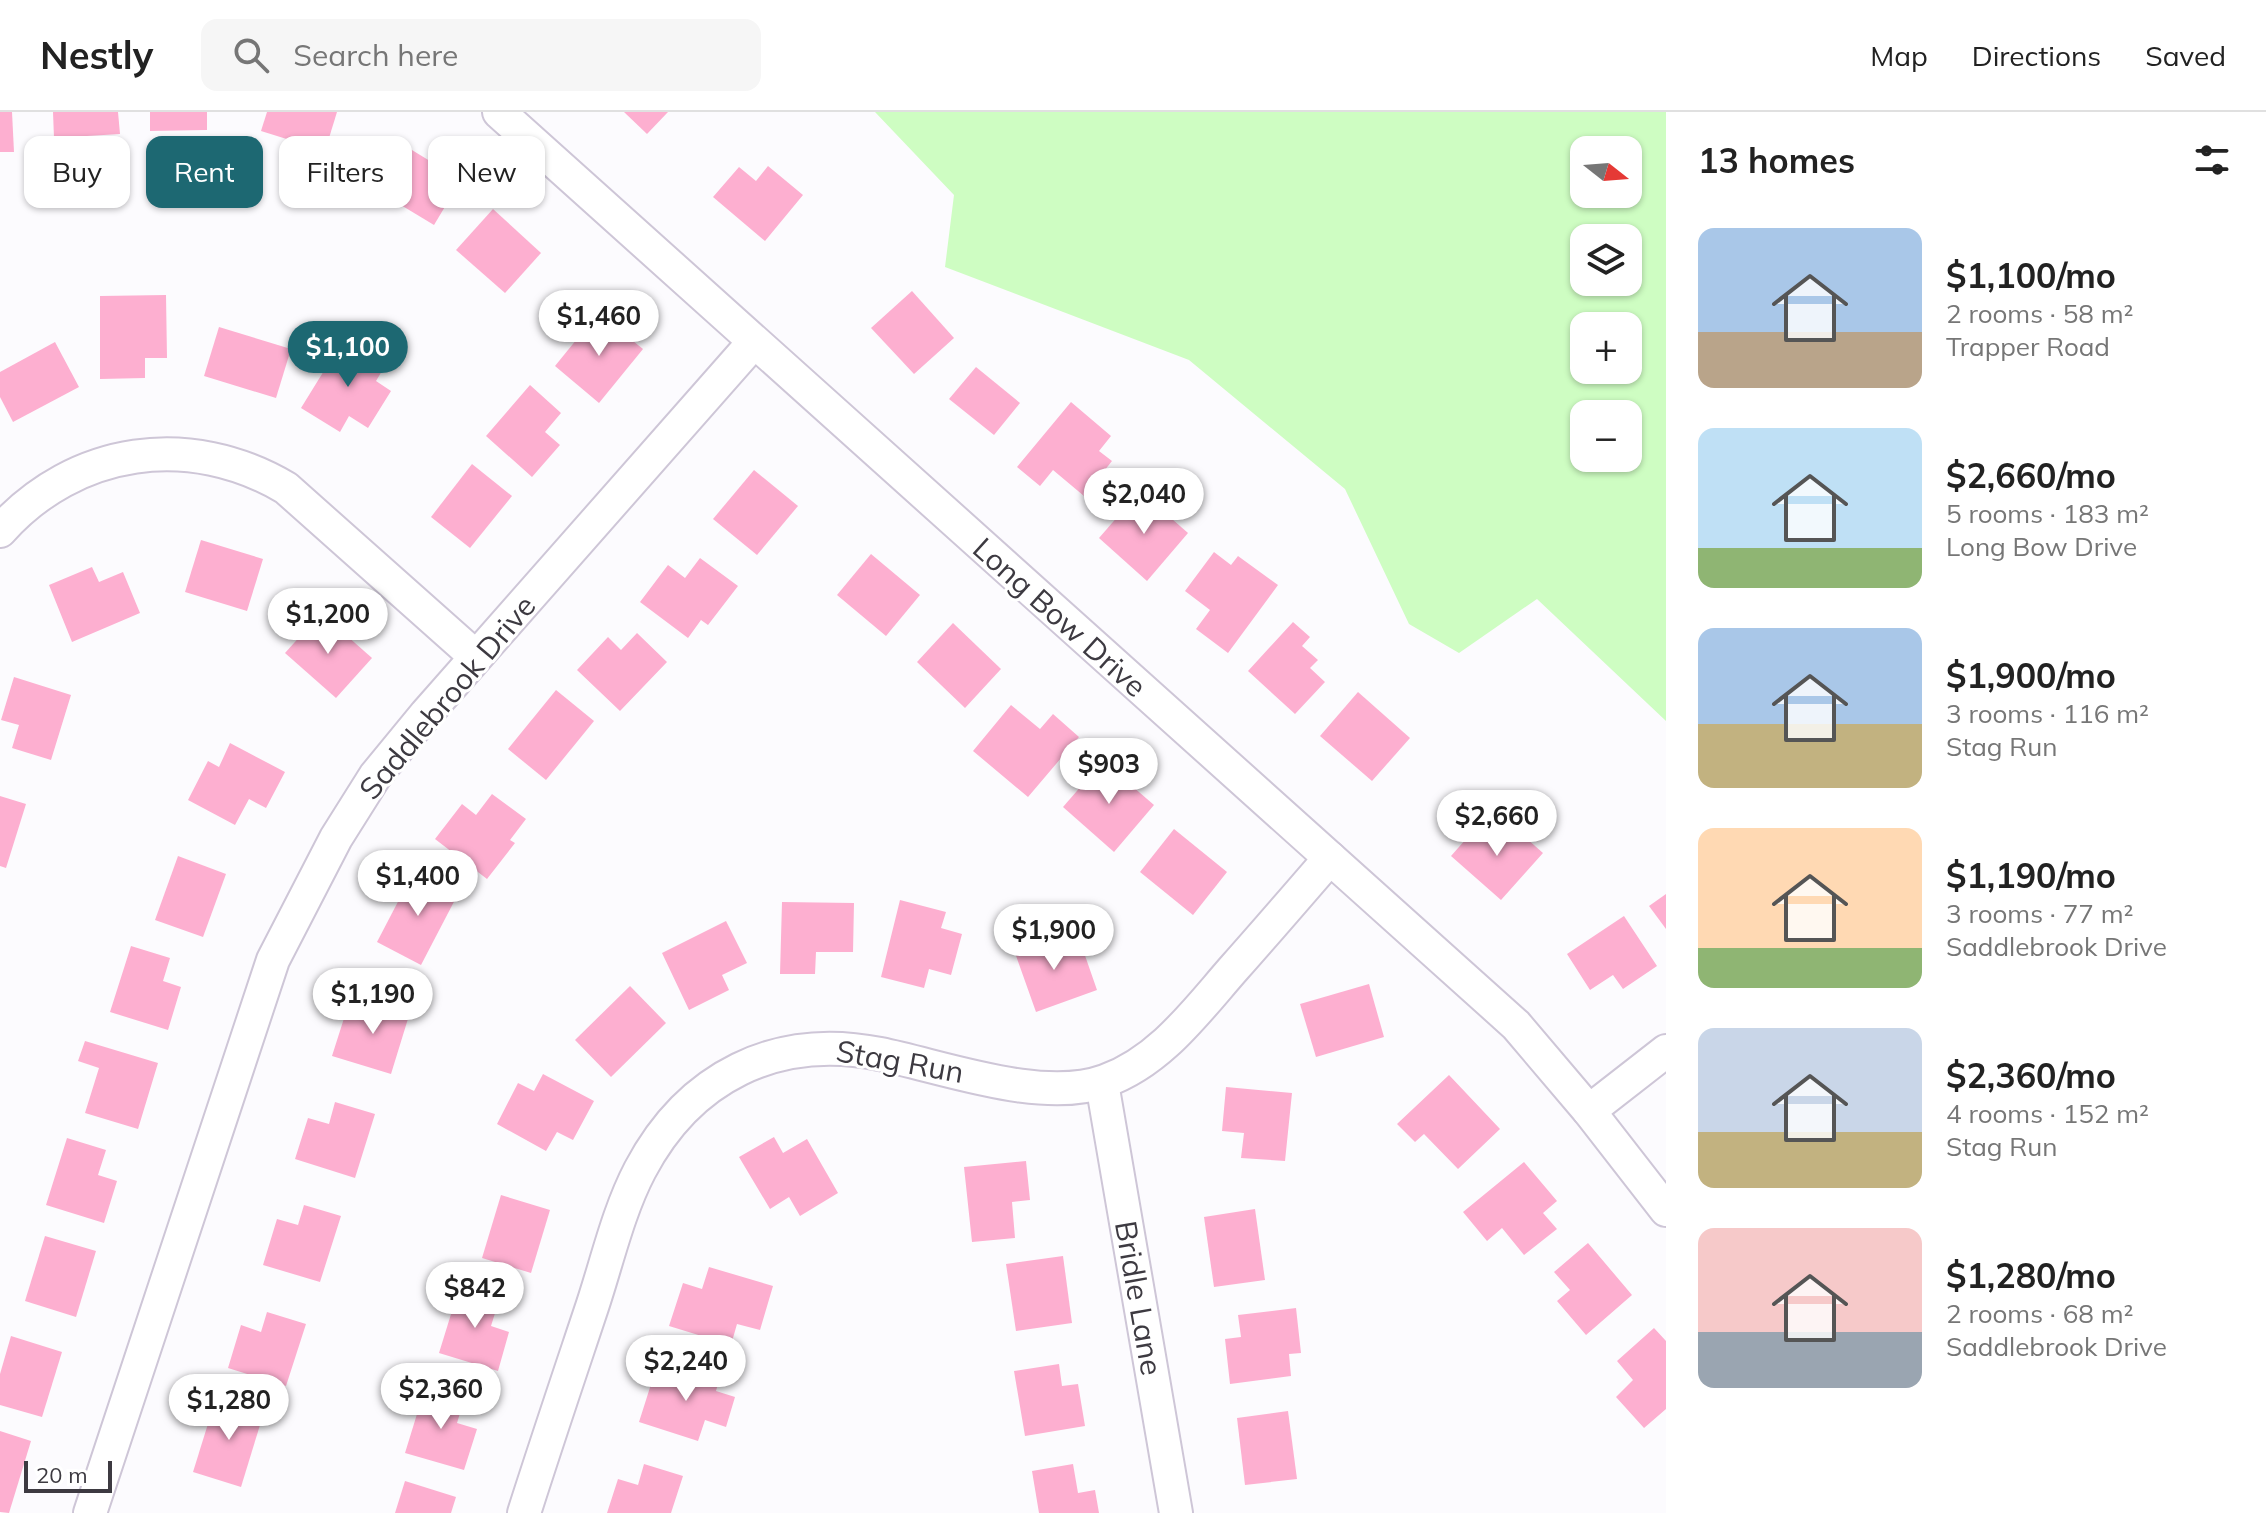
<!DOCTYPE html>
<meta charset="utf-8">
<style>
body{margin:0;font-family:Mulish,sans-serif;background:#f6f6f6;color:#222;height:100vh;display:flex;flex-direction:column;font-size:30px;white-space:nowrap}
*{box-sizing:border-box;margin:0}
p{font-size:26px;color:#767676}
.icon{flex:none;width:44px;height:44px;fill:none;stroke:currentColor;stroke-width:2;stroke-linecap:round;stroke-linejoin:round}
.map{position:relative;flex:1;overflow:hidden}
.sheet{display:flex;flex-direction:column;background:#fff;width:600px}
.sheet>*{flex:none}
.top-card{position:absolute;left:24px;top:24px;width:760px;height:72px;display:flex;gap:16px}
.needle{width:52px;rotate:107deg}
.fabs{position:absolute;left:1570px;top:24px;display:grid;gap:16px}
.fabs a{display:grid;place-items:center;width:72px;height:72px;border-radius:16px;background:#fff;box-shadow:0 2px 6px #0004;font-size:40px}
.scale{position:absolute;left:24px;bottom:20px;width:88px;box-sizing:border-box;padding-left:8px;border:4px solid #3d3a41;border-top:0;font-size:22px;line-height:28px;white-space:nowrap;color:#3d3a41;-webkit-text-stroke:6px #fff;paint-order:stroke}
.price{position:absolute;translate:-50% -68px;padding:0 18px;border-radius:28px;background:#fff;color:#222;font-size:26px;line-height:52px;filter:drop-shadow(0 2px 4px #0008)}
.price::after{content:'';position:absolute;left:50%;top:48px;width:24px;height:18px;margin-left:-12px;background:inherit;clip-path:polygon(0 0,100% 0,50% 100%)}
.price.current{background:#1d6872;color:#fff}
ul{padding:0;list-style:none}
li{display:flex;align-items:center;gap:24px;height:200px;padding:0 32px}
li span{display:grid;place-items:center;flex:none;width:224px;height:160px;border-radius:16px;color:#555}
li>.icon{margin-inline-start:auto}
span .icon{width:96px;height:96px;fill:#fffc;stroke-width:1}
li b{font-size:34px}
h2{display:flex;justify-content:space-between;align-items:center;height:96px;padding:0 32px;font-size:34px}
.tag{padding:0 28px;border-radius:16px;background:#fff;box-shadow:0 2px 6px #0004;font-size:28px;line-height:72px}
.tag.current{background:#1d6872;color:#fff}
header{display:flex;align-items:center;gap:48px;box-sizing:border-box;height:112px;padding:0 40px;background:#fff;border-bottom:2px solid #e0e0e0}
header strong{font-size:38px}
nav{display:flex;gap:44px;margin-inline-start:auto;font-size:28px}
.search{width:560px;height:72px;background:#f6f6f6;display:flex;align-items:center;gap:20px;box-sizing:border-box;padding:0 28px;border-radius:16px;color:#767676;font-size:30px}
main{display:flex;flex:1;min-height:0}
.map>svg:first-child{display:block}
</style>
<header>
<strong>Nestly</strong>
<div class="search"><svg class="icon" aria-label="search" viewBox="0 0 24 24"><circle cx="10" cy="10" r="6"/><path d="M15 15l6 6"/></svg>Search here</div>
<nav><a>Map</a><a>Directions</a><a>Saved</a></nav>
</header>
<main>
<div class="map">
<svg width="1666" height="1401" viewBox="0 0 1666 1401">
<rect width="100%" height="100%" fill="#fcfbfe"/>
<!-- green -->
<path fill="#cefdc2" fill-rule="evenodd" d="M 875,0 L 1666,0 L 1666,609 L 1537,487 L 1459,541 L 1409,512 L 1345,377 L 1189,248 L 945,155 L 954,83 ZM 1584,38 L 1628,38 L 1628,82 L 1584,82 ZM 1584,126 L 1628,126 L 1628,170 L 1584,170 ZM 1584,214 L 1628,214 L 1628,258 L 1584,258 ZM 1584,302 L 1628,302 L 1628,346 L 1584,346 Z"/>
<!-- building -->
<g fill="#fdafd0">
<path d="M 0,0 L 12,0 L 14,40 L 0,40 Z"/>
<path d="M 53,0 L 118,0 L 120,22 L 54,26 Z"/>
<path d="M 150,0 L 207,0 L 207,18 L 150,19 Z"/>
<path d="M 267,0 L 337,0 L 325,39 L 261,19 Z"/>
<path d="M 624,0 L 668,0 L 647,22 Z"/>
<path d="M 389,24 L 461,68 L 434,113 L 361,69 Z"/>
<path d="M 768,54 L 803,83 L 765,129 L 713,85 L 739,55 L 756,69 Z"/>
<path d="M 493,97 L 541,141 L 505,181 L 456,138 Z"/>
<path d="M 912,179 L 954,226 L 914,262 L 871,216 Z"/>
<path d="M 166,183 L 167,246 L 145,246 L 145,266 L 100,267 L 100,184 Z"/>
<path d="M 598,201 L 643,237 L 599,291 L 555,254 Z"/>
<path d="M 219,215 L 291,237 L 276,286 L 204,264 Z"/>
<path d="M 343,228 L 385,254 L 376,269 L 391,279 L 368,316 L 349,304 L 340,320 L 301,296 Z"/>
<path d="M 55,230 L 79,275 L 13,310 L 0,285 L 0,260 Z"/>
<path d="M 976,255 L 1020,291 L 994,323 L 949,287 Z"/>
<path d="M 530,273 L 561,301 L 545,320 L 560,333 L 532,365 L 486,324 Z"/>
<path d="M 1071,290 L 1111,324 L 1099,339 L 1112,349 L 1084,384 L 1053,358 L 1040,374 L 1017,355 Z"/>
<path d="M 472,352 L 512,384 L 470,436 L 431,405 Z"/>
<path d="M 754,358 L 798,394 L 757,443 L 713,407 Z"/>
<path d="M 1140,379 L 1188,421 L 1147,469 L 1099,426 Z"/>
<path d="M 201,428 L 263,447 L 247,499 L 185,480 Z"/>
<path d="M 1214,440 L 1231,453 L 1238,444 L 1278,473 L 1228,541 L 1196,517 L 1210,498 L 1185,479 Z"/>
<path d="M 871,442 L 920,483 L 886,524 L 837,483 Z"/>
<path d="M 700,446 L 738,474 L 708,513 L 701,508 L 688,526 L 640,490 L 668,453 L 685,466 Z"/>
<path d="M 92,455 L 99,470 L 123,460 L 140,501 L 72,530 L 49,473 Z"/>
<path d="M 321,501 L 372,546 L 336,586 L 285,541 Z"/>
<path d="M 1293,510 L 1310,525 L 1302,534 L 1318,548 L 1310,556 L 1325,570 L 1295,602 L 1248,559 Z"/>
<path d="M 953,511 L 1001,557 L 965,596 L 917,550 Z"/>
<path d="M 637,521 L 667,550 L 620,599 L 577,558 L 608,525 L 621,538 Z"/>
<path d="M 14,565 L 71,583 L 51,648 L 12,636 L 19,613 L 1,608 Z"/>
<path d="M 556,578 L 594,609 L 546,668 L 508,637 Z"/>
<path d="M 1358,580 L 1410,626 L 1372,669 L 1320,624 Z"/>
<path d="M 1011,593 L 1040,617 L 1053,602 L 1079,625 L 1028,685 L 973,639 Z"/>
<path d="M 230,631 L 285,660 L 266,696 L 249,687 L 235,713 L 188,688 L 208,649 L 219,655 Z"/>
<path d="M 1103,649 L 1154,693 L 1114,740 L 1063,695 Z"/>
<path d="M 492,682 L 526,707 L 510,728 L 515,731 L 487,767 L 435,727 L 462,692 L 476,703 Z"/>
<path d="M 0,684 L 26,692 L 6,756 L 0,754 Z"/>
<path d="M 1481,710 L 1497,725 L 1509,711 L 1543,741 L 1501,788 L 1451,744 Z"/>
<path d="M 1174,717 L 1227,760 L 1193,803 L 1140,760 Z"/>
<path d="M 178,744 L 226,762 L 203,825 L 155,808 Z"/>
<path d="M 414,759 L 458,782 L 421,853 L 377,830 Z"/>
<path d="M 1666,782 L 1666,817 L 1649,794 Z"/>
<path d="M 900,788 L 946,800 L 941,816 L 962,822 L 951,863 L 929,857 L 924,876 L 881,865 Z"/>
<path d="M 782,790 L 854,791 L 853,840 L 816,840 L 815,862 L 780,862 Z"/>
<path d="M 1624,804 L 1657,854 L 1623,877 L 1613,863 L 1590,878 L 1567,842 Z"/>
<path d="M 726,809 L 747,851 L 722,863 L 729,878 L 689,898 L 662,841 Z"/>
<path d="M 1056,822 L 1062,839 L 1081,832 L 1097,878 L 1036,900 L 1014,838 Z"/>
<path d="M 131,834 L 170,846 L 163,869 L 181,875 L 168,918 L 110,900 Z"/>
<path d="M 1369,872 L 1384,925 L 1316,945 L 1300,892 Z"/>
<path d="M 630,874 L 666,911 L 611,965 L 575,928 Z"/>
<path d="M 371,885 L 411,897 L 391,962 L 332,944 L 346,900 L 365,906 Z"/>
<path d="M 85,929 L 158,951 L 138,1017 L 85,1001 L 99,956 L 78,949 Z"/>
<path d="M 543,962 L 594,989 L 573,1028 L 557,1020 L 546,1039 L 497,1012 L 518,971 L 534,979 Z"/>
<path d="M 1449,963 L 1500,1017 L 1458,1057 L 1424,1022 L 1415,1030 L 1397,1012 Z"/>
<path d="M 1226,975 L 1292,981 L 1285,1049 L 1241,1046 L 1244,1021 L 1222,1019 Z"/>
<path d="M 335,990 L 375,1002 L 355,1066 L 295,1047 L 308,1006 L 329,1012 Z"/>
<path d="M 774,1025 L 783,1041 L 807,1027 L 838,1081 L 800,1104 L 789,1085 L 770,1097 L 739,1045 Z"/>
<path d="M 67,1026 L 106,1038 L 98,1063 L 117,1069 L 104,1111 L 46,1093 Z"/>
<path d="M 1026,1049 L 1030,1088 L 1012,1090 L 1015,1126 L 972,1130 L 964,1055 Z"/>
<path d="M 1524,1050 L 1557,1089 L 1543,1101 L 1557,1117 L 1524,1143 L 1502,1116 L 1487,1129 L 1463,1100 Z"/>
<path d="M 501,1083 L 550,1098 L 531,1161 L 482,1146 Z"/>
<path d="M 304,1093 L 341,1104 L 320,1170 L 263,1153 L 277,1107 L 298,1113 Z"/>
<path d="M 1255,1097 L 1265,1168 L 1214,1175 L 1204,1105 Z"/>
<path d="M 45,1124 L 96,1139 L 76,1205 L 25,1189 Z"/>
<path d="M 1588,1131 L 1632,1183 L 1586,1223 L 1557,1189 L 1570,1178 L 1554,1160 Z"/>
<path d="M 1063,1144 L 1072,1211 L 1016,1219 L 1006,1152 Z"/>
<path d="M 709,1155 L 773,1174 L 760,1218 L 737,1212 L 731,1233 L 669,1214 L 683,1171 L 702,1177 Z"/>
<path d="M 460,1173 L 500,1185 L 491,1214 L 509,1220 L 498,1259 L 439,1241 Z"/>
<path d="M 1296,1196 L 1301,1241 L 1289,1242 L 1291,1264 L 1230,1272 L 1225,1227 L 1241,1225 L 1238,1203 Z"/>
<path d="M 267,1200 L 306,1212 L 286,1274 L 228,1256 L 241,1213 L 261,1220 Z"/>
<path d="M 1654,1216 L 1666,1229 L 1666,1297 L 1644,1316 L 1616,1285 L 1633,1268 L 1617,1249 Z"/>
<path d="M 11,1224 L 62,1240 L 42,1305 L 0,1293 L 0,1262 Z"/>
<path d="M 675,1251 L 720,1265 L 716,1279 L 735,1285 L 726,1315 L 705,1308 L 698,1329 L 639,1310 L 653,1266 L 669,1271 Z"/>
<path d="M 1059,1252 L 1062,1274 L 1078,1272 L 1085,1314 L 1025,1324 L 1014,1259 Z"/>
<path d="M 425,1276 L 464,1288 L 457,1311 L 477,1317 L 464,1358 L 405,1341 Z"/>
<path d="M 216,1286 L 264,1300 L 241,1375 L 193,1360 Z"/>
<path d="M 1288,1299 L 1297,1367 L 1245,1373 L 1237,1306 Z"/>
<path d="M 0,1319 L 31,1329 L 9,1401 L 0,1400 Z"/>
<path d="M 644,1352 L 683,1364 L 671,1401 L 607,1401 L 618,1367 L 638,1373 Z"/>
<path d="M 1073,1352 L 1078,1381 L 1095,1378 L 1099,1401 L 1039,1401 L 1032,1359 Z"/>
<path d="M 405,1369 L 456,1385 L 451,1401 L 395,1401 Z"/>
</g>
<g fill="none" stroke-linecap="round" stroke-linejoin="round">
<defs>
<g id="street">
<path d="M 499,0 L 1516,913 L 1589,999 L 1666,1098"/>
<path d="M 0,419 C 75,335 190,319 286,376 L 476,545"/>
<path d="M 1102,971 L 1176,1401"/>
<path d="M 1589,999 L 1666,939"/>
<path d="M 90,1401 L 273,848 L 336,726 L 375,664 L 426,602 L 753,231"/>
<path d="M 524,1401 C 546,1332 569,1264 592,1195 C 607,1150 618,1100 640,1058 C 689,965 776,921 880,942 C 944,955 1042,992 1105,969 C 1161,949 1197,898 1235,855 C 1267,819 1298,783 1330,746"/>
</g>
</defs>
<!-- street casing -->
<use href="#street" stroke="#cec6d7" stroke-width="36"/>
<!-- street -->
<use href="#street" stroke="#fff" stroke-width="32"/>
</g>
<g text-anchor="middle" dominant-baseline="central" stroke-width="6" stroke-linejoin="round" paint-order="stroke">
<!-- street labels -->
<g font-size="30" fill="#3d3a41" stroke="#fff">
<text transform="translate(1060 505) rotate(42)">Long Bow Drive</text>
<text transform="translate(447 585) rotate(-50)">Saddlebrook Drive</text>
<text transform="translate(900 949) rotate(10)">Stag Run</text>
<text transform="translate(1139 1186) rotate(80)">Bridle Lane</text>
</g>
</g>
</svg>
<div class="fabs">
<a><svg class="needle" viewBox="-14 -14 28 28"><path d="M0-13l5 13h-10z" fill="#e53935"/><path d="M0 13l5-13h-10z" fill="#767676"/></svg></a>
<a><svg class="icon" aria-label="layers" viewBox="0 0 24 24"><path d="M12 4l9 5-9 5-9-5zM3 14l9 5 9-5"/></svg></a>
<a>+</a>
<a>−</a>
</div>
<div class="scale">20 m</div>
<b class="price" style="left:599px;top:246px">$1,460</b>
<b class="price current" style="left:348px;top:277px">$1,100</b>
<b class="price" style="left:1144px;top:424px">$2,040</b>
<b class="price" style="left:328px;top:544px">$1,200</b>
<b class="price" style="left:1109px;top:694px">$903</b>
<b class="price" style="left:1497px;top:746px">$2,660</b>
<b class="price" style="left:418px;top:806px">$1,400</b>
<b class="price" style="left:1054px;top:860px">$1,900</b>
<b class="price" style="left:373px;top:924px">$1,190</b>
<b class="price" style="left:475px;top:1218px">$842</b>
<b class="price" style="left:686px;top:1291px">$2,240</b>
<b class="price" style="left:441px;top:1319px">$2,360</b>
<b class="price" style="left:229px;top:1330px">$1,280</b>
<div class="top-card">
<a class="tag">Buy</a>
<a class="tag current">Rent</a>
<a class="tag">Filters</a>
<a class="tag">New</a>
</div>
</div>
<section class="sheet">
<h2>13 homes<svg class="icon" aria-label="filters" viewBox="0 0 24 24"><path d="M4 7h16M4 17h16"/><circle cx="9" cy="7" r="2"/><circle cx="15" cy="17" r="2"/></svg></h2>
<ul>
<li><span style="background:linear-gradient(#a9c7e8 65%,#b9a48a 0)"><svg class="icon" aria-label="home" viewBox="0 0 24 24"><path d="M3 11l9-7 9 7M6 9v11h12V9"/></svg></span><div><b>$1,100/mo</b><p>2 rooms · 58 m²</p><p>Trapper Road</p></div></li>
<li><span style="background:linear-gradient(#bfe0f5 75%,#8fb573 0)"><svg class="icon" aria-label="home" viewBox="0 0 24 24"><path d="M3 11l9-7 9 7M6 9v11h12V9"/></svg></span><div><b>$2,660/mo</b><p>5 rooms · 183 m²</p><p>Long Bow Drive</p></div></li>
<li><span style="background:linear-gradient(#a9c7e8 60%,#c2b280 0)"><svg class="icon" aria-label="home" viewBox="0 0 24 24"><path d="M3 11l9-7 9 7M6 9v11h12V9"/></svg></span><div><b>$1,900/mo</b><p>3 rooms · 116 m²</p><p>Stag Run</p></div></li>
<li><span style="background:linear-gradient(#ffd9b3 75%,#8fb573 0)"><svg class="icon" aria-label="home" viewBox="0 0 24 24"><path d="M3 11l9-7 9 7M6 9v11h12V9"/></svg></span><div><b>$1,190/mo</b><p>3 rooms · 77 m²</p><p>Saddlebrook Drive</p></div></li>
<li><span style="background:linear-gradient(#c9d6e8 65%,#c2b280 0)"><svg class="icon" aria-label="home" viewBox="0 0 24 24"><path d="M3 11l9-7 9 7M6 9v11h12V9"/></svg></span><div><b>$2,360/mo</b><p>4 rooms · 152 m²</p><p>Stag Run</p></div></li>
<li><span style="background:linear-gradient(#f6c9c9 65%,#9aa5b1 0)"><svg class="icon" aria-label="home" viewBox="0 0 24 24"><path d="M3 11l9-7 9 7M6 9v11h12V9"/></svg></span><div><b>$1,280/mo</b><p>2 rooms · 68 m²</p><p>Saddlebrook Drive</p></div></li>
</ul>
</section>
</main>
